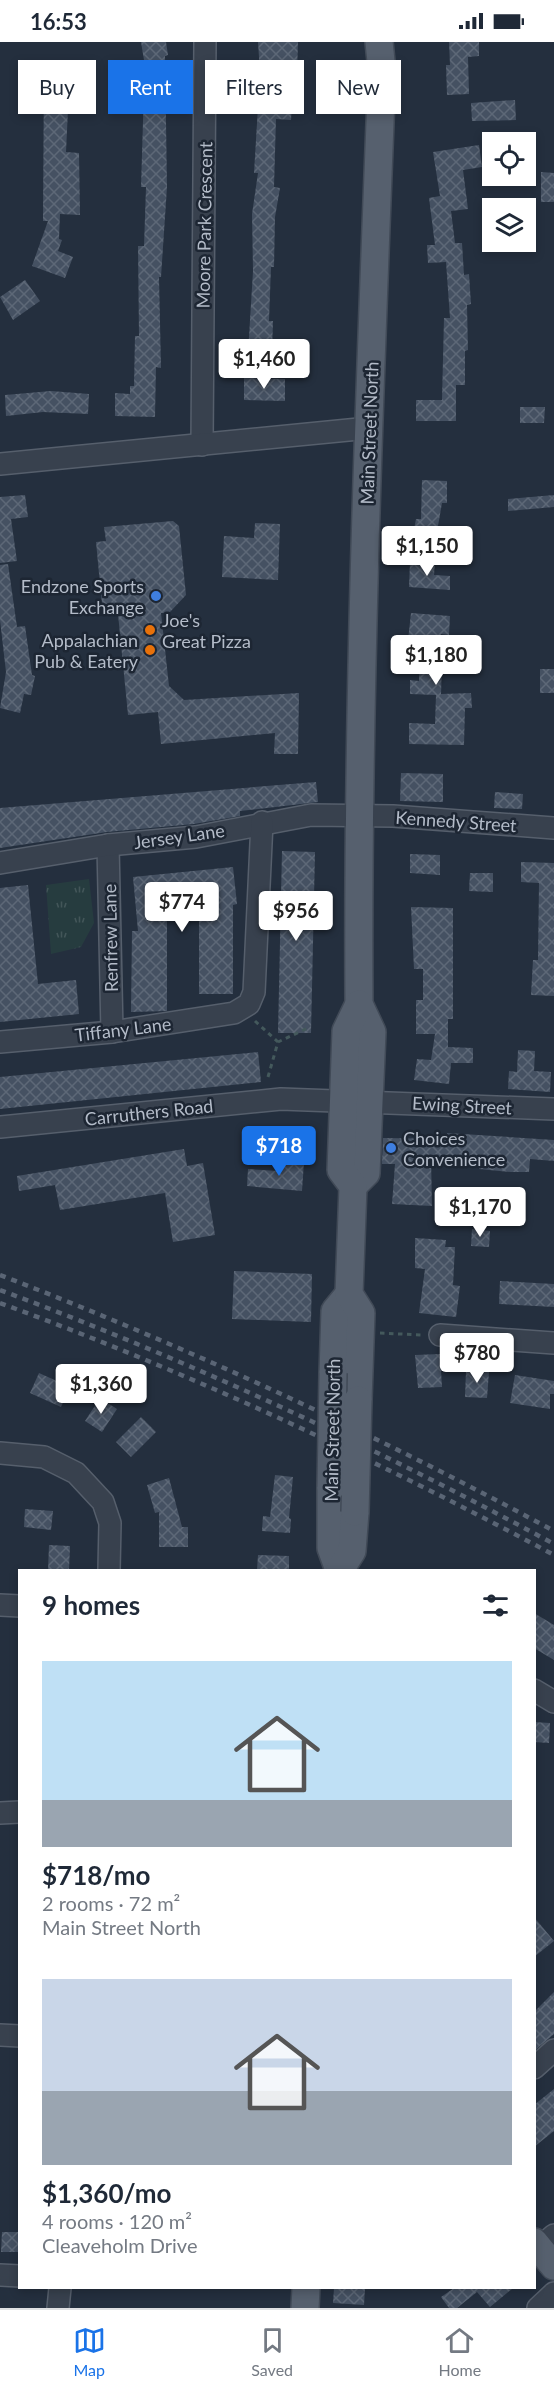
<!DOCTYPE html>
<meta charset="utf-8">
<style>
body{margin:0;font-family:Lato,sans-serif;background:#f6f6f7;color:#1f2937;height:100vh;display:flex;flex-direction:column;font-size:22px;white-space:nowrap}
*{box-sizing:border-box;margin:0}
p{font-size:20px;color:#747a83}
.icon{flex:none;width:33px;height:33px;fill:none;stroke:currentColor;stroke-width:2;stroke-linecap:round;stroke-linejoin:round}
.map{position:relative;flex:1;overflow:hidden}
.sheet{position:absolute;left:18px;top:1527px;width:518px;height:720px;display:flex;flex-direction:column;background:#fff;border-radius:0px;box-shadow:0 3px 9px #0003}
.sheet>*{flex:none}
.banner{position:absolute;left:18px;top:18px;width:519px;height:54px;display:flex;gap:12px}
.controls{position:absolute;left:482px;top:90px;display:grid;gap:12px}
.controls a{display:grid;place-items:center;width:54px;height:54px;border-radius:0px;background:#fff;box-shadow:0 3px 9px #0003;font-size:30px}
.price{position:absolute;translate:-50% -51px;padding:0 14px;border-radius:6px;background:#fff;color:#222;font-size:20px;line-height:39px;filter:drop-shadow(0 2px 3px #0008)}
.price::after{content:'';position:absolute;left:50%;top:36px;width:18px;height:14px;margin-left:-9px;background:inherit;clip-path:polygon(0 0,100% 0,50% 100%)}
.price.on{background:#1a73e8;color:#fff}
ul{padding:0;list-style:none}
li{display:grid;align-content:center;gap:12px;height:318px;padding:0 24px}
li span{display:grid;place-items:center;height:186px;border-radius:0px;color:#555}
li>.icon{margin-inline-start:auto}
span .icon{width:108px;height:108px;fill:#fffc;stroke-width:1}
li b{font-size:26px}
h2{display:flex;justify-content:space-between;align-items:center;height:72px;padding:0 24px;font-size:26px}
.tag{padding:0 21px;border-radius:0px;background:#fff;box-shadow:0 3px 9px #0003;font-size:21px;line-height:54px}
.tag.on{background:#1a73e8;color:#fff}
.status{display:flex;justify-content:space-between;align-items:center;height:42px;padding:0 30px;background:#fff;direction:ltr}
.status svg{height:16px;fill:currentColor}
.menu{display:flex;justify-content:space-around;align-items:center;height:84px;border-top:2px solid #e0e1e3;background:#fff;font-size:16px;color:#747a83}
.menu a{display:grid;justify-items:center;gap:3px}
.menu .on{color:#1a73e8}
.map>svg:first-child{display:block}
</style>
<div class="status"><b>16:53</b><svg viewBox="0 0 49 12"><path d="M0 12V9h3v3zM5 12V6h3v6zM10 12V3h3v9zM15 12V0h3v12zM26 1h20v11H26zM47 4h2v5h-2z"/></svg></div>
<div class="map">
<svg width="554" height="2266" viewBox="0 0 554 2266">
<defs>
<pattern id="park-tufts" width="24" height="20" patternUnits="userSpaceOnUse" patternTransform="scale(1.5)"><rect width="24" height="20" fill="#263c3f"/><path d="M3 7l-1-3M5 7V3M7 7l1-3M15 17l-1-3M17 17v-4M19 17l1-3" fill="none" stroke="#435659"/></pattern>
<pattern id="building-cross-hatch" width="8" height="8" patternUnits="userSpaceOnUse" patternTransform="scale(1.5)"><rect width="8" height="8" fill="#455162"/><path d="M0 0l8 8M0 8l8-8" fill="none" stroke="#5d6877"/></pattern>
</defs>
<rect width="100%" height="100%" fill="#242f3e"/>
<!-- park -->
<path fill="url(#park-tufts)" d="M 89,837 L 94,881 L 81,905 L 51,912 L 46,843 Z"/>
<!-- building -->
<g fill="url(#building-cross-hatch)">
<path d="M 141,0 L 166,0 L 168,13 L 165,14 L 167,145 L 161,235 L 159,235 L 161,326 L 156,325 L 155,375 L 115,374 L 115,351 L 130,352 L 130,344 L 134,344 L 135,294 L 139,294 L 138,204 L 144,204 L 146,145 L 141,145 L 144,47 L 134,48 L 133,25 L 145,24 Z"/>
<path d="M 258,0 L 298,0 L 297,32 L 294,32 L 291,78 L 276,77 L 274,145 L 280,146 L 275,175 L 274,225 L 271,225 L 269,279 L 273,279 L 272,311 L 248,311 L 253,229 L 252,172 L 258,131 L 254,131 L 260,31 Z"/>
<path d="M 449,0 L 479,0 L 479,14 L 468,15 L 469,52 L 447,53 L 446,23 L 450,23 Z"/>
<path d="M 44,24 L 70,25 L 66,110 L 79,111 L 80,173 L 60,172 L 59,197 L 62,198 L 58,209 L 73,215 L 65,236 L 32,224 L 48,179 L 43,179 Z"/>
<path d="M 515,58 L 516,78 L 472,79 L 471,61 Z"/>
<path d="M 479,103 L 482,125 L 463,128 L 468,167 L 451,169 L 455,201 L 462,201 L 464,233 L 469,232 L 471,262 L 467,263 L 468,308 L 465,309 L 465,343 L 456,343 L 456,379 L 416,379 L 416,358 L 442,358 L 444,276 L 450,276 L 446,220 L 428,221 L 427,203 L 435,203 L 429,156 L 440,154 L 433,110 Z"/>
<path d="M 541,130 L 554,131 L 554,160 L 541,160 Z"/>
<path d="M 25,238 L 40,259 L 13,278 L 0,255 Z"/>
<path d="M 244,336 L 285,337 L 285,359 L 244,358 Z"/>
<path d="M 51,349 L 89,352 L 88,372 L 43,370 L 6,374 L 5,353 Z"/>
<path d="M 520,365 L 545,365 L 544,381 L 520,381 Z"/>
<path d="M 422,438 L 447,439 L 447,461 L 442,461 L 435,501 L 412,497 L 416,477 L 421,477 Z"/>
<path d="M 25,453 L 28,475 L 11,477 L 17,519 L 0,521 L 0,455 Z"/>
<path d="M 554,453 L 554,465 L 508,469 L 508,457 Z"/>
<path d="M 173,479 L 179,484 L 186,553 L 170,570 L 161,571 L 169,644 L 184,658 L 299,651 L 298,712 L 274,712 L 275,691 L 161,702 L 158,670 L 128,673 L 117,562 L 102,563 L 96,500 L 106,499 L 104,485 Z"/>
<path d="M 255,481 L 280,482 L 278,538 L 222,535 L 224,494 L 254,496 Z"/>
<path d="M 410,520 L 435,522 L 434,533 L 450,534 L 450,548 L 409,545 Z"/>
<path d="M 8,522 L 17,585 L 25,584 L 32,633 L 35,634 L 31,653 L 24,652 L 20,671 L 0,666 L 6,630 L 0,578 L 0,523 Z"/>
<path d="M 411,571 L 450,574 L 449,593 L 441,592 L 438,623 L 442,624 L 441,652 L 471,651 L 472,666 L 465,666 L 464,703 L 409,702 L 409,681 L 435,682 L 436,653 L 410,652 L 410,638 L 419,639 L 420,599 L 408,598 Z"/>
<rect x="540" y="627" width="14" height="24"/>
<path d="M 401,731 L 443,732 L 443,760 L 400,759 Z"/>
<path d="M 316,740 L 318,760 L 240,769 L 240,774 L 194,782 L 107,790 L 0,806 L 0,766 Z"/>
<path d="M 495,750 L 523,752 L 522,767 L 494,766 Z"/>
<path d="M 282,809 L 315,810 L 311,991 L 278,991 Z"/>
<path d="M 410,812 L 440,813 L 440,833 L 410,831 Z"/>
<path d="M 521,820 L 554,821 L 554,954 L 531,953 L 533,918 L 538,918 L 539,841 L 521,840 Z"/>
<path d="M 233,825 L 237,862 L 233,863 L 233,952 L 199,952 L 199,866 L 167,869 L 167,969 L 131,970 L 132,889 L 138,889 L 133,835 Z"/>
<path d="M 470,831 L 493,831 L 493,850 L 469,849 Z"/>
<path d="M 28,843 L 38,942 L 76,938 L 79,972 L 0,980 L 0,846 Z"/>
<path d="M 411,865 L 453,866 L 453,977 L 448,977 L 448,1005 L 473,1006 L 473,1021 L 451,1021 L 449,1042 L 414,1038 L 417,1017 L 431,1018 L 435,992 L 416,992 L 416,958 L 423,958 L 423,927 L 414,927 Z"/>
<path d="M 518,1008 L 535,1009 L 534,1029 L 551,1030 L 550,1050 L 508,1047 L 509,1029 L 517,1030 Z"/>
<path d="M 258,1010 L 261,1040 L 0,1067 L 0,1035 Z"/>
<path d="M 447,1091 L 554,1098 L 554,1119 L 530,1117 L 529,1130 L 511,1130 L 479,1127 L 480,1116 L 431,1115 L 432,1164 L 392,1162 L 395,1122 L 382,1122 L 383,1096 L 447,1097 Z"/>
<path d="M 184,1107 L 187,1124 L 203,1121 L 215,1193 L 173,1200 L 165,1151 L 60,1168 L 55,1143 L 19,1149 L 17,1134 Z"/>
<path d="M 280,1118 L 304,1120 L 302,1149 L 247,1144 L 248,1127 L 279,1129 Z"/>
<path d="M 472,1187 L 490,1189 L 489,1205 L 471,1204 Z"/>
<path d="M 415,1196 L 446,1198 L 445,1205 L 455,1205 L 453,1243 L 460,1244 L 456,1275 L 419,1271 L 425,1227 L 415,1226 Z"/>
<path d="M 234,1229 L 312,1232 L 311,1280 L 232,1277 Z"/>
<path d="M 500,1239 L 554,1242 L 554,1265 L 499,1262 Z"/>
<path d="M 440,1312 L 442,1345 L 418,1346 L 415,1313 Z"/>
<path d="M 466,1329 L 489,1330 L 487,1356 L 465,1355 Z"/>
<path d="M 39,1331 L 70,1345 L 61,1365 L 30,1351 Z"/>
<path d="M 515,1333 L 554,1339 L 554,1352 L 550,1352 L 550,1367 L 510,1361 Z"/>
<path d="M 100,1356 L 117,1367 L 102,1390 L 85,1379 Z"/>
<path d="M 141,1375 L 156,1390 L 131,1415 L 116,1400 Z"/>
<path d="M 275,1433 L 293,1435 L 289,1476 L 291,1477 L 290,1491 L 262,1489 L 263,1474 L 270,1475 Z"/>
<path d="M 169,1436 L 182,1485 L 188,1485 L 188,1505 L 159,1505 L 159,1470 L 155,1471 L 147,1443 Z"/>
<path d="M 25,1467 L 53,1469 L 51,1488 L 24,1485 Z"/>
<path d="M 49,1503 L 70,1504 L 69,1528 L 48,1528 Z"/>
<path d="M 258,1513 L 289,1514 L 289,1528 L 257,1528 Z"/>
<path d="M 534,1571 L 554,1583 L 554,1618 L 534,1606 Z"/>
<path d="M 534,1680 L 550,1681 L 549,1701 L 534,1700 Z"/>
<path d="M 534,1875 L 554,1899 L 534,1915 Z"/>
<path d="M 554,1950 L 554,1992 L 534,2009 L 534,1970 Z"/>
<path d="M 554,2047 L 554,2089 L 534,2105 L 534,2063 Z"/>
<path d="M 2,2190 L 20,2190 L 20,2210 L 1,2210 Z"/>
<path d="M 334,2246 L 365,2246 L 364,2263 L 333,2261 Z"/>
<path d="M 454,2246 L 513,2246 L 490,2265 L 477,2250 L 457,2266 L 449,2266 L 441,2255 Z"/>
</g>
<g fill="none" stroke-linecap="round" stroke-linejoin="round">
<defs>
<g id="minor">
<path d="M 202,403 L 205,0"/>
<path d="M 0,422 L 369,386"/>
<path d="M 108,803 L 112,990"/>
<path d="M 0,821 L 108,803 L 196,795 L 311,773 L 393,774 L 554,786"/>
<path d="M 0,1000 L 112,990 L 234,971 L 249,962 L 254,950 L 262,780"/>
<path d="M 0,1085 L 281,1057 L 554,1067"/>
<path d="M 440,1293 L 554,1301"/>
<path d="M 0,1411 L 44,1415 L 76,1431 L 103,1460 L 110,1481 L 109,1528"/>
<path d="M 0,1563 L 20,1564"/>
<path d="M 534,1648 L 554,1660"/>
<path d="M 0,1771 L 20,1770"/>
<path d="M 0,1993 L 20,1994"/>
<path d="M 534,2026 L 554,2008"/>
<path d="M 539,2206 L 554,2193"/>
<path d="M 0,2233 L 20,2234"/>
<path d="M 58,2266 L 60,2246"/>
<path d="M 538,2266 L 554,2251"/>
</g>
<g id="major">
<path d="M 353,1144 L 366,1131 L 372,990 L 359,962 C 357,651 370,340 382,29 L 379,0"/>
<path d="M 333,1331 L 335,1269 L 349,1252"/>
<path d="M 358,1358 L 361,1271 L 349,1252 L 353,1144 L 341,1128 L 346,989 L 359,962"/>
<path d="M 331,1445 L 331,1506 L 339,1528"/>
<path d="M 340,1528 L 352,1509 L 355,1470"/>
<path d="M 534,2200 L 554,2224"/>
<path d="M 305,2266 L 306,2246"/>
</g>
</defs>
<!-- minor casing -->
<use href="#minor" stroke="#565f6c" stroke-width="24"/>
<!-- major casing -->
<use href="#major" stroke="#414a57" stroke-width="30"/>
<!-- path -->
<g stroke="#44595c" stroke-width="3" stroke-dasharray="4.5 4.5" stroke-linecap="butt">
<path d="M 255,979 L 278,1000"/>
<path d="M 268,1035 L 278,1000 L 310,985"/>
<path d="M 380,1291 L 421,1293"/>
</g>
<!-- minor -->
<use href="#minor" stroke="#38414e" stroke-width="21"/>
<!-- major -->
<use href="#major" stroke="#56606e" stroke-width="27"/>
<!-- rail -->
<g stroke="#5a6575" stroke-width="4.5" stroke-dasharray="6 6" stroke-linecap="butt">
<path d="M 0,1233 C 190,1306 375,1392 554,1489"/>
<path d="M 0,1248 C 191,1319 375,1405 554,1502"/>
<path d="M 0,1261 C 191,1331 375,1417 554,1513"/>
</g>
<defs>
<g id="major-bridge">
<path d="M 331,1445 L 333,1331"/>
<path d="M 355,1470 L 358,1358"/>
</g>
</defs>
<!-- major-bridge casing -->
<use href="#major-bridge" stroke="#414a57" stroke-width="30" stroke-linecap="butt"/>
<!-- major-bridge -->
<use href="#major-bridge" stroke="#56606e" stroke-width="27"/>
</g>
<!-- markers -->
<g fill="#3f7fe0" stroke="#1d2633" stroke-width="2">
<circle cx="156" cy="554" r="6"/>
<circle cx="391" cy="1106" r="6"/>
</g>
<g fill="#e8710a" stroke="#1d2633" stroke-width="2">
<circle cx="150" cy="588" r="6"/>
<circle cx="150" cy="608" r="6"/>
</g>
<g text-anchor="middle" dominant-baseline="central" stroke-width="5" stroke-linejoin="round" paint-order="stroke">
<!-- street labels -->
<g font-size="18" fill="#b4bcc9" stroke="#1d2633">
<text transform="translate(204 183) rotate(-89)">Moore Park Crescent</text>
<text transform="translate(369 391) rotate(-88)">Main Street North</text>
<text transform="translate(456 779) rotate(4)">Kennedy Street</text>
<text transform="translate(179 794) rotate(-8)">Jersey Lane</text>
<text transform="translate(110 896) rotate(-91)">Renfrew Lane</text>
<text transform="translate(123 987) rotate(-7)">Tiffany Lane</text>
<text transform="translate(462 1063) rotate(3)">Ewing Street</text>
<text transform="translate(149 1070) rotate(-6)">Carruthers Road</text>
<text transform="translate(332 1388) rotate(-89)">Main Street North</text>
</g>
<!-- poi labels -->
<g font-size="18" fill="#b4bcc9" stroke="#1d2633" text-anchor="end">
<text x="144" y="544">Endzone Sports<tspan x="144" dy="21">Exchange</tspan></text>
<text x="162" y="578" text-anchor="start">Joe's<tspan x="162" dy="21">Great Pizza</tspan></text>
<text x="138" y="598">Appalachian<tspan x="138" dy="21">Pub &amp; Eatery</tspan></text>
<text x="403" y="1096" text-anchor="start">Choices<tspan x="403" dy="21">Convenience</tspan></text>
</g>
</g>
</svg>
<div class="controls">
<a><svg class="icon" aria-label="locate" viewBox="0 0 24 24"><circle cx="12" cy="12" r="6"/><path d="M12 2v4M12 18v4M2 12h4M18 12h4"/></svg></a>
<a><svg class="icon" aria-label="layers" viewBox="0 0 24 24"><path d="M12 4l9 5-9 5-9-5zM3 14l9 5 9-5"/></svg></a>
</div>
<b class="price" style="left:264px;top:348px">$1,460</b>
<b class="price" style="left:427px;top:535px">$1,150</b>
<b class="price" style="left:436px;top:644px">$1,180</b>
<b class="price" style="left:182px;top:891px">$774</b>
<b class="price" style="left:296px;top:900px">$956</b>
<b class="price on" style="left:279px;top:1135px">$718</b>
<b class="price" style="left:480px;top:1196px">$1,170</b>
<b class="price" style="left:477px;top:1342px">$780</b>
<b class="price" style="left:101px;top:1373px">$1,360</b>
<div class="banner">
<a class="tag">Buy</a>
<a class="tag on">Rent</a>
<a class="tag">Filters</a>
<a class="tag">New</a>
</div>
<section class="sheet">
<h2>9 homes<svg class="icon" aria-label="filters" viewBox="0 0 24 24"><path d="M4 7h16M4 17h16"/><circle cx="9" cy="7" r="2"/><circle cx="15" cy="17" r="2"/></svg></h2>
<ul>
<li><span style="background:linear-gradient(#bfe0f5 75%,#9aa5b1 0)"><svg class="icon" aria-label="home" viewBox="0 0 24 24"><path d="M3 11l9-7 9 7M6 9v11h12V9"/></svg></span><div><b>$718/mo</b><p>2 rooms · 72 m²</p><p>Main Street North</p></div></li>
<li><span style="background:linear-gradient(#c9d6e8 60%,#9aa5b1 0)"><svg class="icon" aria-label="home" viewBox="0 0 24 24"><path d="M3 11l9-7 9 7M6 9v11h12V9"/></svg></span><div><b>$1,360/mo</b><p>4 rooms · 120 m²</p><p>Cleaveholm Drive</p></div></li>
</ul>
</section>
</div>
<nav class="menu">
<a class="on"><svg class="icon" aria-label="map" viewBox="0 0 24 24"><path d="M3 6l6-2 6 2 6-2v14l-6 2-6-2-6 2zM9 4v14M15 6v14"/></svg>Map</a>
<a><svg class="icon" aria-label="saved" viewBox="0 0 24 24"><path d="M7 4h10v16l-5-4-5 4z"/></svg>Saved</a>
<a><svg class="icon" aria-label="home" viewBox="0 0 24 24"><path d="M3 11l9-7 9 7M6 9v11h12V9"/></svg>Home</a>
</nav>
